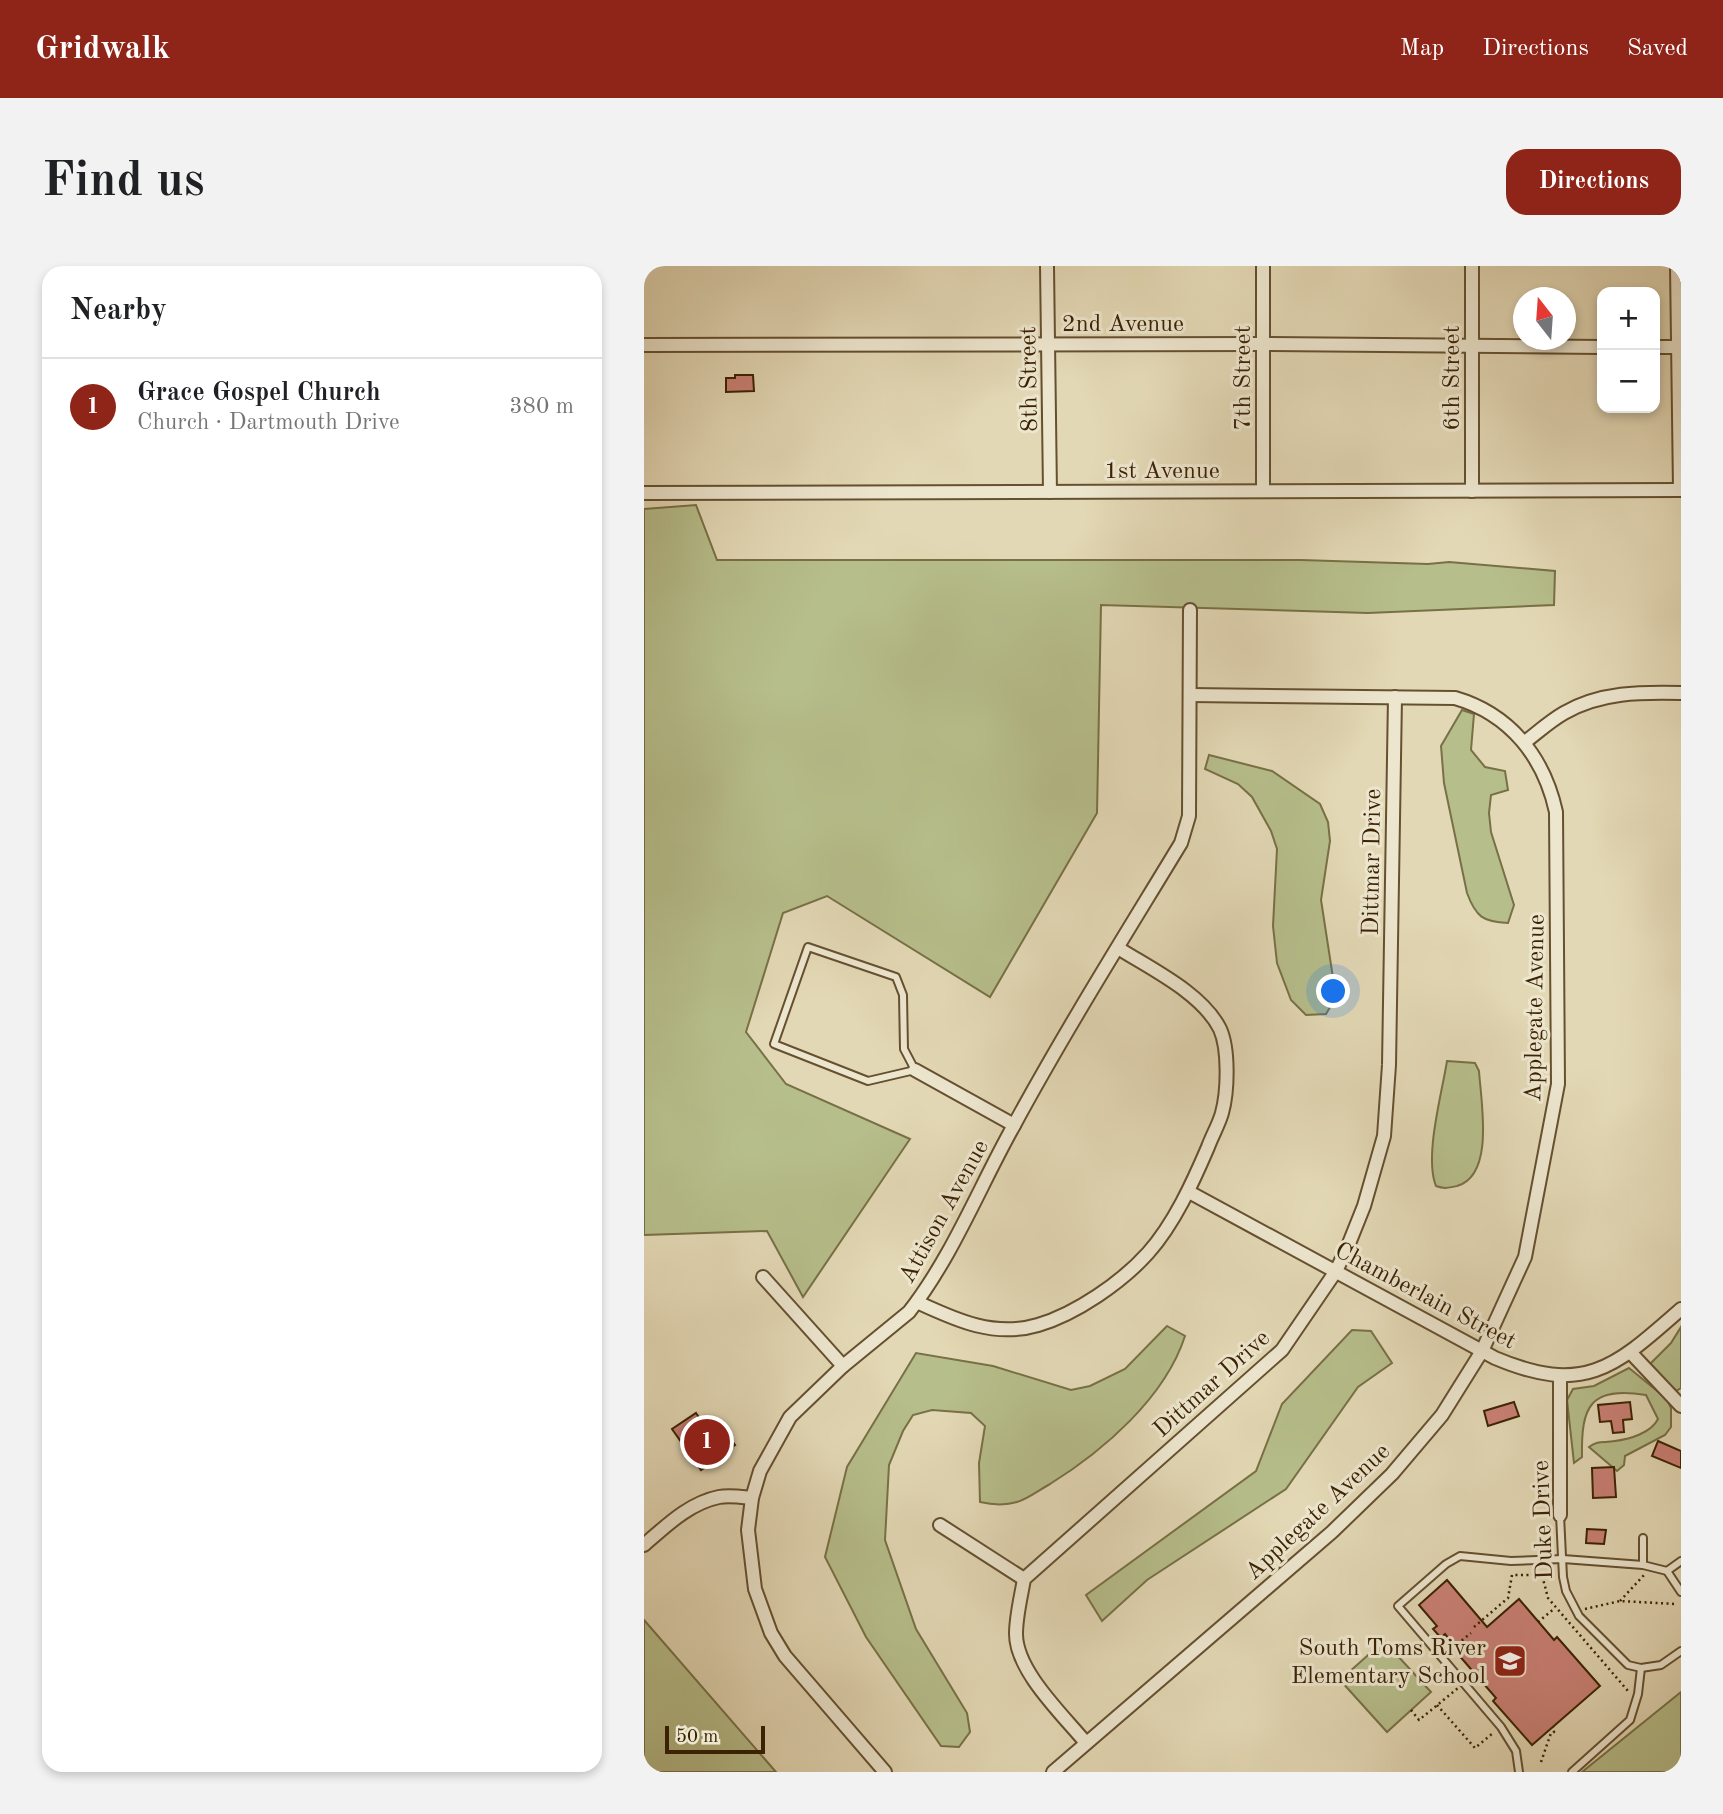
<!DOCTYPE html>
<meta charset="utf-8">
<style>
:root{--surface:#fff;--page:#f2f2f2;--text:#202124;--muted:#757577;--line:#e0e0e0;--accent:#8f2418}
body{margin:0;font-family:"Old Standard TT",serif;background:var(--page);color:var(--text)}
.controls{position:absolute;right:21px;top:21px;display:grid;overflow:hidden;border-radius:14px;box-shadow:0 4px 10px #0003}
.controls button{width:63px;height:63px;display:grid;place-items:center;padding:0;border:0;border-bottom:2px solid var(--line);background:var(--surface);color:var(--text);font:35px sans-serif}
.compass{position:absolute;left:869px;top:21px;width:63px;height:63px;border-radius:50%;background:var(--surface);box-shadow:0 4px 10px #0003;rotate:343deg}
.scale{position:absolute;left:21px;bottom:18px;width:100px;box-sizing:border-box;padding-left:7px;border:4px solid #3b2202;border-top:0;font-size:19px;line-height:24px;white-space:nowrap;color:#3b2202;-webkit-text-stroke:5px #ede6cf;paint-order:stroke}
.you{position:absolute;left:690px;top:726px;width:24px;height:24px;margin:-18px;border:5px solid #fff;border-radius:50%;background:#1a73e8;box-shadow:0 0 0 10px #1a73e833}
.badge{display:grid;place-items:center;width:46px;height:46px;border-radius:50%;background:var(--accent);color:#fff;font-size:23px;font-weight:700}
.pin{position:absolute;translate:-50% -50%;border:4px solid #fff;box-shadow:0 2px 7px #0006}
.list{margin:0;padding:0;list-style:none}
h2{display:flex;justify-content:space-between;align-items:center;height:91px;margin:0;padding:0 28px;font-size:30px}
h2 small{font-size:23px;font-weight:400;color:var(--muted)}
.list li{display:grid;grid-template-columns:46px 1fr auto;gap:21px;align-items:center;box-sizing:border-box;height:98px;padding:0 28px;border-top:2px solid var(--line)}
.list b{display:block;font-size:26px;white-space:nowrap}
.list p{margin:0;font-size:23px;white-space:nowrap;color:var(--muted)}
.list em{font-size:23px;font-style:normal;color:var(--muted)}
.map{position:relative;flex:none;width:1037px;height:1506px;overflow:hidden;border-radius:21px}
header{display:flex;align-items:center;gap:42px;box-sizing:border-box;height:98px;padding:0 35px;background:var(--accent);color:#fff}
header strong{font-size:33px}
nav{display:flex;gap:38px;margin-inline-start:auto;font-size:24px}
.intro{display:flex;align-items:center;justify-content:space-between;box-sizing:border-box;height:168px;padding:0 42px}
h1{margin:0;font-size:49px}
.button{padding:18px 32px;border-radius:21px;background:var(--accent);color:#fff;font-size:24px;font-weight:700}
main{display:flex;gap:42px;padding:0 42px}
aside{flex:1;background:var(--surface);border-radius:21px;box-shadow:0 4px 10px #0003}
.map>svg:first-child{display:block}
.green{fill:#b6be8b;stroke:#787046;stroke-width:2}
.building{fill:#ca8075;stroke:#3b2202;stroke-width:2}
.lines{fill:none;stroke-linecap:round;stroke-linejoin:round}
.lane-casing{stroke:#65502f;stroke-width:10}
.street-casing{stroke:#65502f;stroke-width:16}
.path{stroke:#3b2202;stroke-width:2.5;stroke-dasharray:2 3.5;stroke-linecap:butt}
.lane{stroke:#ede6cf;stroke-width:6}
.street{stroke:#ede6cf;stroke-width:12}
.labels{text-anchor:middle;stroke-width:6;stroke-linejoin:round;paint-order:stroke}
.street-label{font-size:24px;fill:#3b2202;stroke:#ede6cf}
.poi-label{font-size:24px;fill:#3b2202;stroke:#ede6cf;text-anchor:end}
</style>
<header>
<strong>Gridwalk</strong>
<nav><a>Map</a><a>Directions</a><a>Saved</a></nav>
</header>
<div class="intro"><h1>Find us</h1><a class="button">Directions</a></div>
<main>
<aside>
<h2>Nearby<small></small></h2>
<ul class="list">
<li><span class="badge">1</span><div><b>Grace Gospel Church</b><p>Church · Dartmouth Drive</p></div><em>380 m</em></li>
</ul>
</aside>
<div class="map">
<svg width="1037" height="1506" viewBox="0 0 1037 1506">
<rect width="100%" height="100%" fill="#e3d8b5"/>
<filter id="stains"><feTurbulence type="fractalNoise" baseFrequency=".00286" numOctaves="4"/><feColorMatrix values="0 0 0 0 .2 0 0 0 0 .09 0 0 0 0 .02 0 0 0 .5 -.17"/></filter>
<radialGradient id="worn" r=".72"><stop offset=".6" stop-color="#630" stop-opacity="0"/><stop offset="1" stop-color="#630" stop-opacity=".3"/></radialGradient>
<!-- green -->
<g class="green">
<path d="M52,239l21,55h584l127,4 21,-2 106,9 -1,34 -186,8 -267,-8 -4,208 -107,184 -163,-101 -44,17 -37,119 40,52 124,55 -107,158 -36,-66 -123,4v-726z"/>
<path d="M818,444l12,4 -3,36 14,17 20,4 3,19 -17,5 -2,18 2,19 23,73 -6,18c-25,-1 -32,-6 -41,-30l-23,-110 -3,-37z"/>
<path d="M565,489l63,16 48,33 8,18 2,19 -9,59 15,97 -10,17 -20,1 -15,-15 -14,-37 -4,-37 4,-77 -6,-18 -19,-34 -14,-13 -33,-15z"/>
<path d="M803,795l28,2 4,8c2,31 16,104 -22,115 -9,2 -13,3 -21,0 -12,-29 6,-93 11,-125z"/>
<path d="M523,1060l18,10c-20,62 -82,115 -135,148 -11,6 -22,15 -33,18 -13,4 -24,3 -37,0l-1,-39 6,-37 -14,-13 -39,-3 -19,5 -10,16 -14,34 -4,75 31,89 51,84 3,19 -11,15 -18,-1 -75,-109 -41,-80 22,-90 69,-114 77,13 78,24 19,-4 35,-17z"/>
<path d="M1037,1061v61l-7,4 -26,-26 23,-23z"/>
<path d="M708,1064l19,1 21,32 -34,24 -72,102 -139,91 -45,41 -16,-26 170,-124 26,-67z"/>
<path d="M985,1102l38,31 4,9v19l-6,8 -40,21 -1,9 -7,6 -28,-24c9,-7 15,-4 26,-6 15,-2 36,-8 43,-22l-12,-24c-56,-9 -65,11 -64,62l-8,6 -7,-63 6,-11 21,-3z"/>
<path d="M0,1354l132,152h-132z"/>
<path d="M740,1375l47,51 -44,40 -47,-52z"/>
<path d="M1037,1426v80h-99z"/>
</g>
<!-- building -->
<g class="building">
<path d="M91,109h18l1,16 -28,1v-14h9z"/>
<path d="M870,1136l5,14 -31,10 -4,-15z"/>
<path d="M986,1136l2,17 -9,1 1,12 -11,1 -2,-12 -11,1 -2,-17z"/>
<path d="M52,1147l18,26 11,-8 10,14 -34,25 -29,-41z"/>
<path d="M1014,1175l23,10v17l-29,-12z"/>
<path d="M970,1201l2,30 -23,1 -1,-30z"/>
<path d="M943,1263l19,1 -2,14 -18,-1z"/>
<path d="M803,1314l40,47 32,-28 35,41 3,-3 43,49 -68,59 -39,-44 3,-3 -39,-45 2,-2 -14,-17 -4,4 -8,-9 4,-3 -18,-21z"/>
</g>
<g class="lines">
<defs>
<g id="lane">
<path d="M164,681l88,30 7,18 1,54 11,21 -47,11 -94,-37z"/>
<path d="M916,1249l3,62 3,14 13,25 49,49 13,3 20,-3 20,-14"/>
<path d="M999,1299v-27"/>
<path d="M1023,1305l14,21"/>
<path d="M1023,1305l14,-10"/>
<path d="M875,1506l-3,-21 -15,-24 -103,-121 48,-42 14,-8 51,5 52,-2 80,6 24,6"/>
<path d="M928,1506l58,-52 8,-26 3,-26"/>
</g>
<g id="street">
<path d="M403,0l3,226"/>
<path d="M619,0v225"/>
<path d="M1033,0l3,224"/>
<path d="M0,79l619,-1 339,3"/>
<path d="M1011,81h26"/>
<path d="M828,225v-225"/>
<path d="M0,227l1037,-3"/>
<path d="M881,476c13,-10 25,-21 39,-29 36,-21 77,-21 117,-20"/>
<path d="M271,804l99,55"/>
<path d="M545,926l306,166c90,38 120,9 186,-49"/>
<path d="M119,1011l80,89"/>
<path d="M273,1036c39,18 77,36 121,23 38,-11 84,-43 110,-72 26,-29 45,-71 60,-106 4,-11 11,-23 14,-34 6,-22 7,-64 -2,-84 -18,-36 -69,-60 -102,-81"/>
<path d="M987,1087l50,53"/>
<path d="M916,1249v-139"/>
<path d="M296,1259l84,54"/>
<path d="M0,1279c22,-19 45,-42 75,-48 10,-2 23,0 33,1"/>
<path d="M442,1477c-23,-28 -70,-72 -70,-109 0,-18 5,-37 8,-55l258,-229 54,-79 12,-25 16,-40 20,-70 5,-71 6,-368"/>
<path d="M241,1506l-100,-116 -14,-23 -16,-44 -7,-59 4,-32 8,-27 30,-54 53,-51 66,-54c43,-55 70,-124 104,-185 52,-96 111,-190 168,-284l8,-27 1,-206"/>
<path d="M409,1506l279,-240 60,-58 50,-59 40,-64 43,-94 33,-173 -2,-272c-12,-55 -46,-98 -101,-114l-265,-3"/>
</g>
</defs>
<!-- lane casing -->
<use href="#lane" class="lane-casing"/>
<!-- street casing -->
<use href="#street" class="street-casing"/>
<!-- path -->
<g class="path">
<path d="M976,1335l24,-26"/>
<path d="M941,1343l35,-8 56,3"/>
<path d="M894,1356l17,-14"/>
<path d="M830,1361l34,-29 4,-23h30l6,23 80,93"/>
<path d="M805,1385l22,-18"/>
<path d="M793,1439l38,43 18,-15"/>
<path d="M767,1444l8,10 39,-32"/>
<path d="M897,1496l10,-29 3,-1 -1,-5"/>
<path d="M0,1503l5,3"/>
</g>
<!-- lane -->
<use href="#lane" class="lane"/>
<!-- street -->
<use href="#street" class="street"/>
</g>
<!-- icons -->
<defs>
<symbol id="school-square" viewBox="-11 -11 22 22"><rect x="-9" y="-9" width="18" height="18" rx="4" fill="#8f2418" stroke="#ede6cf"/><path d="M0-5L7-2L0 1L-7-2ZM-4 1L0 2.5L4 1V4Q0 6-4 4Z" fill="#fff"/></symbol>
</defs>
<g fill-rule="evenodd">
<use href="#school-square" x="847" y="1376" width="38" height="38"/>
</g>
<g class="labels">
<!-- street labels -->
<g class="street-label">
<text x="479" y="65">2nd Avenue</text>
<text transform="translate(598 112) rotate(-90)" y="8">7th Street</text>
<text transform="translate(807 112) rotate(-90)" y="8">6th Street</text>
<text transform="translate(384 113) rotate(-91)" y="8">8th Street</text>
<text x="518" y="212">1st Avenue</text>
<text transform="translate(727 596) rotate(-89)" y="8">Dittmar Drive</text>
<text transform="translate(890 742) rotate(-89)" y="8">Applegate Avenue</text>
<text transform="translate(299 945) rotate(-61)" y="8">Attison Avenue</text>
<text transform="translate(782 1029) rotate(28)" y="8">Chamberlain Street</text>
<text transform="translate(567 1117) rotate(-42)" y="8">Dittmar Drive</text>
<text transform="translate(673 1245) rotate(-43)" y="8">Applegate Avenue</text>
<text transform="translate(898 1254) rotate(-92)" y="8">Duke Drive</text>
</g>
<!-- poi labels -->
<g class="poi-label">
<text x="842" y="1389">South Toms River<tspan x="842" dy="28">Elementary School</tspan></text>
</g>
</g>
<rect width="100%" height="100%" filter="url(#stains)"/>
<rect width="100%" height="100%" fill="url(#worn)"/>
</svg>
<div class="controls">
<button>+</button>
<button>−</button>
</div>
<svg class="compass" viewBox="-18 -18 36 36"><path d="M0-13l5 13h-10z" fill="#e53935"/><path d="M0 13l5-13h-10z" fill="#757577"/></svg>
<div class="scale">50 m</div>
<div class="you"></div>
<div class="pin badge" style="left:63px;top:1176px">1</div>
</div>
</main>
